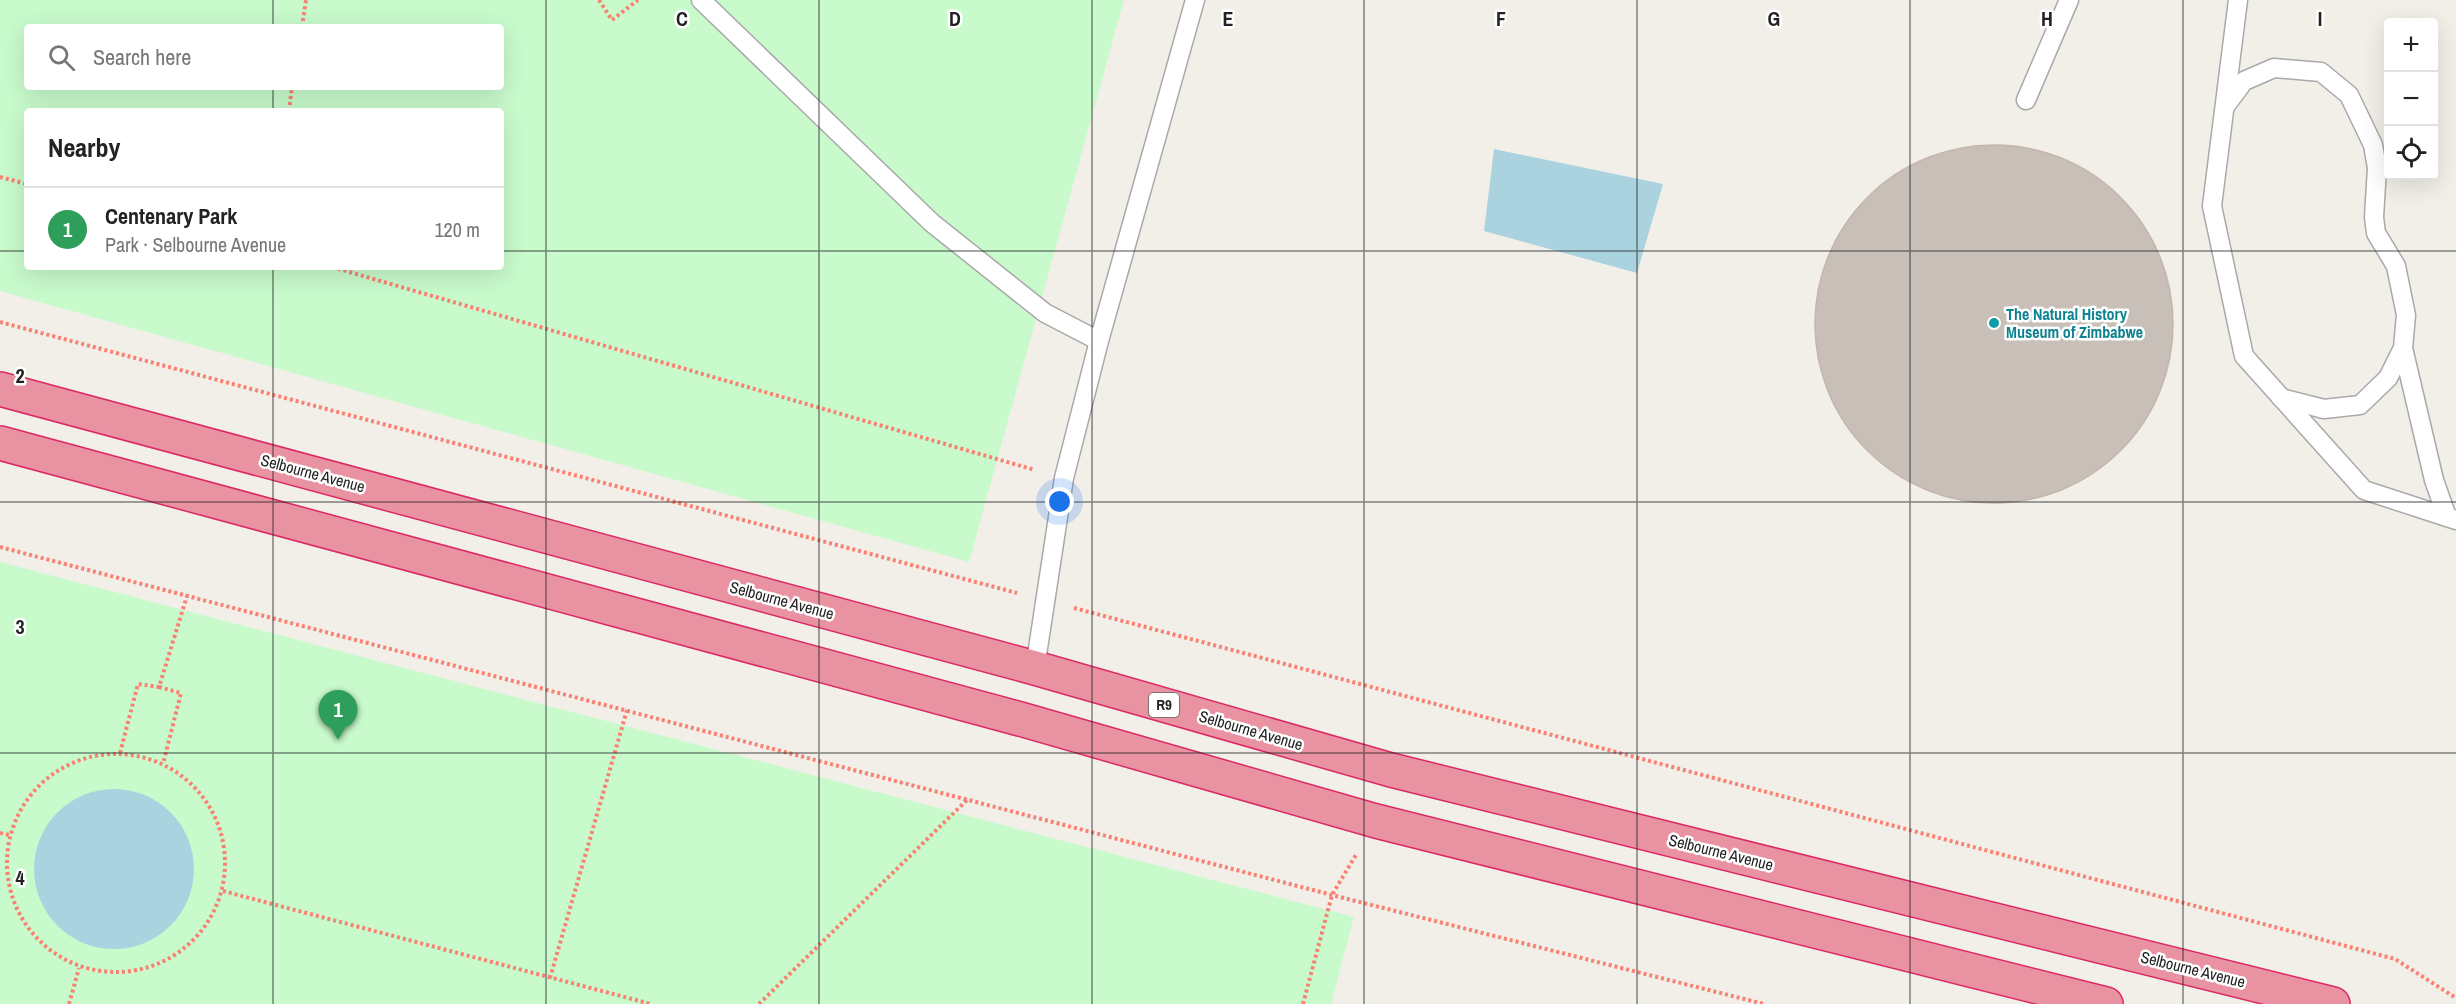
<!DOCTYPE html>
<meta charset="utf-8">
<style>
:root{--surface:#fff;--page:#f6f6f6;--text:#222;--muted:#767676;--line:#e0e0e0;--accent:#d40000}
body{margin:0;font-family:"Archivo Narrow",sans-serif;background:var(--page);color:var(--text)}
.controls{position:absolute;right:18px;top:18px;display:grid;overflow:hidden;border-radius:6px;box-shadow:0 6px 24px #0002}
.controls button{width:54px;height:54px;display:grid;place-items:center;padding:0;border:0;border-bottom:2px solid var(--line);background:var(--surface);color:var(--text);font:30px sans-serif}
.you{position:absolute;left:1060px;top:502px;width:21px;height:21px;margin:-15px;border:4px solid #fff;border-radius:50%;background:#1a73e8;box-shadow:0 0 0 9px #1a73e833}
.badge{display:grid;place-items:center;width:39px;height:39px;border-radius:50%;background:var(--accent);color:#fff;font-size:20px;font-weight:700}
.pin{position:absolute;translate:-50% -50px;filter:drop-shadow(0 2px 3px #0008)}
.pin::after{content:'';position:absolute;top:32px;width:21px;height:18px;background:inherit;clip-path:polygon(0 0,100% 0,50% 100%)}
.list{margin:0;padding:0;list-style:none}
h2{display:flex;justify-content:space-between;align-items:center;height:78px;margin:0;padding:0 24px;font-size:26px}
h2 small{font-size:20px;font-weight:400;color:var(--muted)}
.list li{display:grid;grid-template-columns:39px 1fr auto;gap:18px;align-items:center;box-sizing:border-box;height:84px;padding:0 24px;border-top:2px solid var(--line)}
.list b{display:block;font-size:22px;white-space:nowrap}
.list p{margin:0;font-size:20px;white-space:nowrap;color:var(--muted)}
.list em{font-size:20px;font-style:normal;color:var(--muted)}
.icon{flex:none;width:33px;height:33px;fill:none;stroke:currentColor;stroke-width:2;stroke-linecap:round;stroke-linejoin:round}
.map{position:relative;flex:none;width:2456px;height:1004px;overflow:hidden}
.search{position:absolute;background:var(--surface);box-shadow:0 6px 24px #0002;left:24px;top:24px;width:480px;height:66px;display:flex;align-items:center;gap:15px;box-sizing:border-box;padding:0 21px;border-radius:6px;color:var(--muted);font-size:22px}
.panel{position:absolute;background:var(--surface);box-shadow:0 6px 24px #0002;left:24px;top:108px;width:480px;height:162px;border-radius:6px}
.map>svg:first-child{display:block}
.park{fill:#c8facc;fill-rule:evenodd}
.water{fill:#aad3df}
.building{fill:#c7bfb8;stroke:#c4b6ab;stroke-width:1.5}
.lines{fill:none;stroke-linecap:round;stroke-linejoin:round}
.lane-casing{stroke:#a9a9a9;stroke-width:21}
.highway-casing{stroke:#dc2a67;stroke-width:36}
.path{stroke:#fa8072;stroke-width:4;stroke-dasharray:3 3;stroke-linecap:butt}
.lane{stroke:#fff;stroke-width:18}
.highway{stroke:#e892a2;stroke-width:33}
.grid{fill:none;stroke:#222;stroke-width:1.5;stroke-opacity:0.55}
.culture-dot{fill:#0f9aa8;stroke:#fff;stroke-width:2}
.labels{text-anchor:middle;stroke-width:5;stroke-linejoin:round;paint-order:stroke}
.shield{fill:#fff;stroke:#646464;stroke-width:1.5}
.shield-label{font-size:15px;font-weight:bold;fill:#222}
.culture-label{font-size:16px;font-weight:bold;fill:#0d838f;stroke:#fff;text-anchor:start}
.street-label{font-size:16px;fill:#222;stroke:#fff}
.grid-label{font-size:20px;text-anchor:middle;font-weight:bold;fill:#222;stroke:#fff;stroke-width:5;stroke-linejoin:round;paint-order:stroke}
</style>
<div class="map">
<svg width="2456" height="1004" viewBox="0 0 2456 1004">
<rect width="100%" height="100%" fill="#f2efe9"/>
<!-- park -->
<g class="park">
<path d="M0,0h1124l-155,562 -969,-271zM27,27h474v60h-474zM27,111h474v156h-474z"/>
<path d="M0,562l1354,355 -23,87h-1331z"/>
</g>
<!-- water -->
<g class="water">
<path d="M1494,149l169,35 -26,89 -153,-42z"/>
<circle cx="114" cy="869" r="80"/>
</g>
<!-- building -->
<circle class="building" cx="1994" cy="324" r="179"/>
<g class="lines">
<defs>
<g id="lane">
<path d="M701,0l231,223 113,90 54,28"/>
<path d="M2238,0l-26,206 32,150 120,134 92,30"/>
<path d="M2026,100l43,-100"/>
<path d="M2226,105l18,-24 30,-13 47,4 28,23 24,50 4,23 -3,49 2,16 20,33 10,49 -3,33 -15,30 -28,27 -36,4 -43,-11"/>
<path d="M2403,348l31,132 13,37"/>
<path d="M1035,668l29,-190 35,-137 96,-341"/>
</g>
<g id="highway">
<path d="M0,389l1035,279 356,102 942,234"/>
<path d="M0,443l1020,276 356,102 730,183"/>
</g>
</defs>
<!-- lane casing -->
<use href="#lane" class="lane-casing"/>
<!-- highway casing -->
<use href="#highway" class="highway-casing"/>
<!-- path -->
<g class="path">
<path d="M599,0l13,20 26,-20"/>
<path d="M302,27l4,-27"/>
<path d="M289,111l3,-24"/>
<path d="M0,177l27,7"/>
<path d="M332,267l703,203"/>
<path d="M0,322l1017,271"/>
<path d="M0,547l1332,348 432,109"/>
<path d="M1074,608l1321,351 61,39"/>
<path d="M159,687l22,6 -18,71"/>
<path d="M120,753l18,-69 21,3 28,-91"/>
<circle cx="116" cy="863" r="109"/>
<path d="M0,833l9,2"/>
<path d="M223,891l428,113"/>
<path d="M550,978l77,-268"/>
<path d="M69,1004l10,-36"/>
<path d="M759,1004l208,-204"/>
<path d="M1303,1004l29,-109 25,-42"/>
</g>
<!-- lane -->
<use href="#lane" class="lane"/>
<!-- highway -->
<use href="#highway" class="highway"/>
</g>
<!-- grid -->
<path class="grid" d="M273,0v27M546,0v1004M819,0v1004M1092,0v1004M1364,0v1004M1637,0v1004M1910,0v1004M2183,0v1004M273,87v24M0,251h27M501,251h1955M273,267v737M0,502h2456M0,753h2456"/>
<!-- markers -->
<circle class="culture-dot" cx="1994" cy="323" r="6"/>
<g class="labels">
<!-- shield labels -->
<rect class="shield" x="1149" y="693" width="30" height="24" rx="4.5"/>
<g class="shield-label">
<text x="1164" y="710">R9</text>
</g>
<!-- culture labels -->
<g class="culture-label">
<text x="2006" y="320">The Natural History<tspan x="2006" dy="18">Museum of Zimbabwe</tspan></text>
</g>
<!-- street labels -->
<g class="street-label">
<text transform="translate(313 473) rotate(15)" y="6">Selbourne Avenue</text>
<text transform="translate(782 600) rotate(15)" y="6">Selbourne Avenue</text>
<text transform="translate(1251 730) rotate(16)" y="6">Selbourne Avenue</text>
<text transform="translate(1721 852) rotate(14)" y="6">Selbourne Avenue</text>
<text transform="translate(2193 969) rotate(14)" y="6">Selbourne Avenue</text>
</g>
</g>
<g class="grid-label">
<text x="682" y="26">C</text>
<text x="955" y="26">D</text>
<text x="1228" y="26">E</text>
<text x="1501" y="26">F</text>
<text x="1774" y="26">G</text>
<text x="2047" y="26">H</text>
<text x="2320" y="26">I</text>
<text x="20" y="383">2</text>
<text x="20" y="634">3</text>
<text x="20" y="885">4</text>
</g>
</svg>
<div class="controls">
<button>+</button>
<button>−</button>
<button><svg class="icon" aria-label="locate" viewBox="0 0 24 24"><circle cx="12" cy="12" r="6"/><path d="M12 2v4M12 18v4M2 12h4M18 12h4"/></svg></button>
</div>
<div class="you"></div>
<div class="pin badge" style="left:338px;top:740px;background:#2e9e5b">1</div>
<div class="search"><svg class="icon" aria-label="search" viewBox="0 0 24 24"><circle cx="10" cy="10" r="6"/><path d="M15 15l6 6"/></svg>Search here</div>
<section class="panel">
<h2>Nearby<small></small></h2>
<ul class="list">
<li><span class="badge" style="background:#2e9e5b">1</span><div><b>Centenary Park</b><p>Park · Selbourne Avenue</p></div><em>120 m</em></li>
</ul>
</section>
</div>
